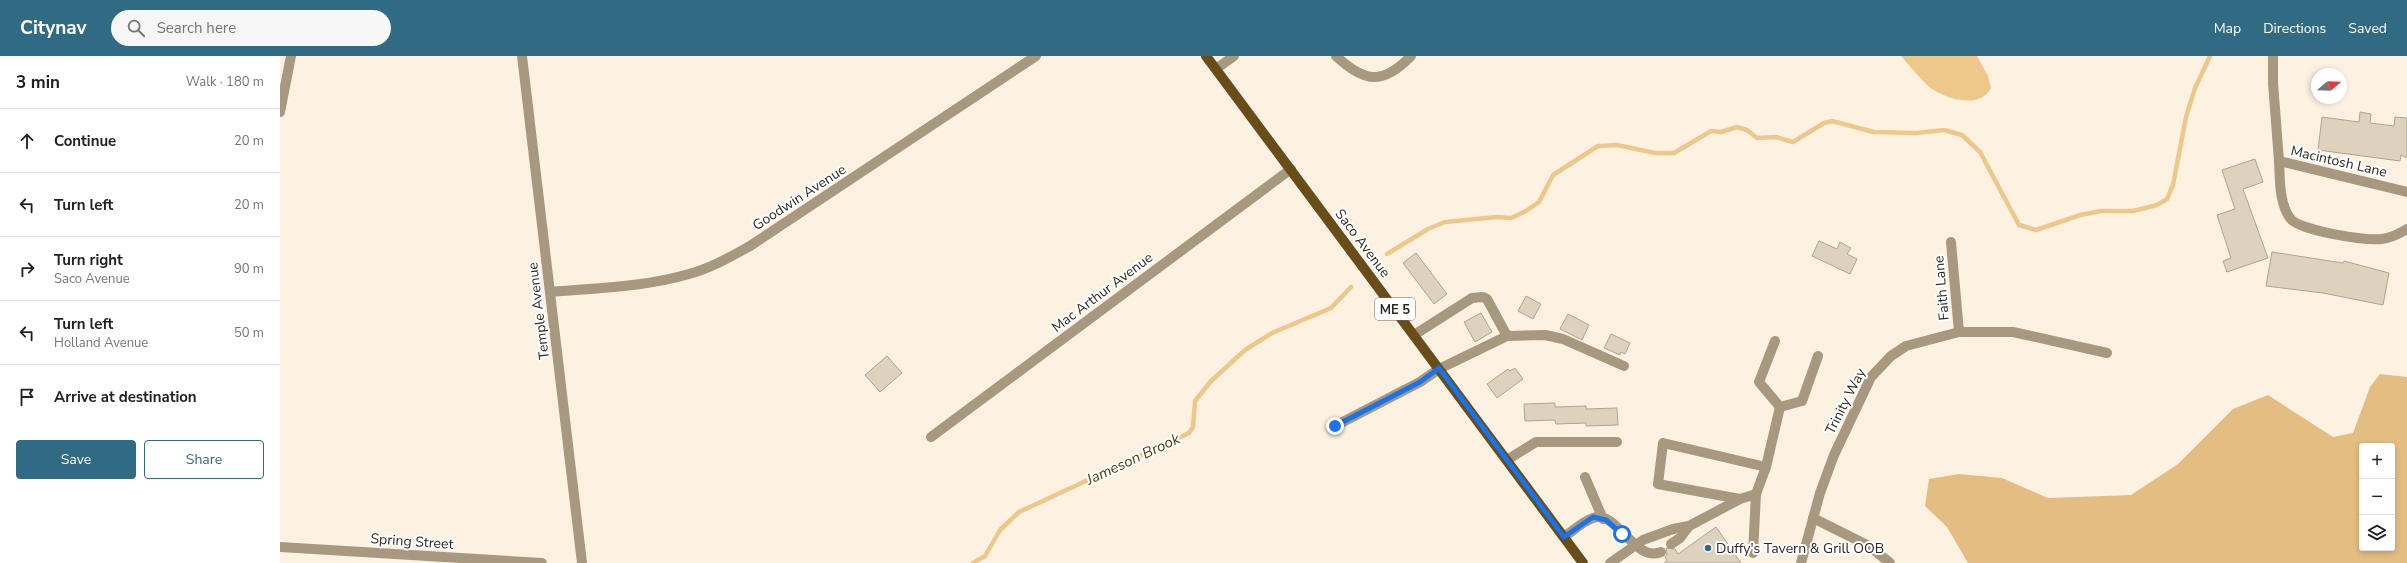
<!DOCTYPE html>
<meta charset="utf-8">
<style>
:root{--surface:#fff;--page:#f6f6f6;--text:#202124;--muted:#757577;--line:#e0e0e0;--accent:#316a83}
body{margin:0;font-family:"Nunito Sans",sans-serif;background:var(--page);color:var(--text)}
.controls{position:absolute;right:12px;bottom:12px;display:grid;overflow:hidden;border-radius:4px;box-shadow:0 2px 6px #0003}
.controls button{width:36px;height:36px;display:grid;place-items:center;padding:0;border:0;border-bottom:1px solid var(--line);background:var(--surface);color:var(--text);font:20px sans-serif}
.compass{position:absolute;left:2031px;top:12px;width:36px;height:36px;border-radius:50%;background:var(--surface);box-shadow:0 2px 6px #0003;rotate:71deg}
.stop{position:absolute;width:12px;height:12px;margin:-9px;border:3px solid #1a73e8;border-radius:50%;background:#fff}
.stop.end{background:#1a73e8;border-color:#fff;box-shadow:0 1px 4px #0008}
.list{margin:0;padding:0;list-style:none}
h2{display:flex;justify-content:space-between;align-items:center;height:52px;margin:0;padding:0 16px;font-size:17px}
h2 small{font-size:13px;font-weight:400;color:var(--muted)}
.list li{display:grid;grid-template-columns:26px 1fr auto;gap:12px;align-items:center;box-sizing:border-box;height:64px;padding:0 16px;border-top:1px solid var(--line)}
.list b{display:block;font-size:15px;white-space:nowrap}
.list p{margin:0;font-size:13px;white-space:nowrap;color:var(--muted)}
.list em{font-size:13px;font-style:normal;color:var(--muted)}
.actions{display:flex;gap:8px;padding:12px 16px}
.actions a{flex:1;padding:9px 0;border:1px solid var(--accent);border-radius:4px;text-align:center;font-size:14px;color:var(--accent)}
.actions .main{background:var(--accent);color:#fff}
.icon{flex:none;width:22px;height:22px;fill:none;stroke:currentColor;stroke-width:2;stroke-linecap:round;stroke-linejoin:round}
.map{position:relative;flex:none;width:2127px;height:507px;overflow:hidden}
header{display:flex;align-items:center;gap:24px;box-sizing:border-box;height:56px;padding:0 20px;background:var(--accent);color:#fff}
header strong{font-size:19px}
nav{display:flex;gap:22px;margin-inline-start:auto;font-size:14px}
.search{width:280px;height:36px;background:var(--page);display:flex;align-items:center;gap:10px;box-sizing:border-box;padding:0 14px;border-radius:22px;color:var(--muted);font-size:15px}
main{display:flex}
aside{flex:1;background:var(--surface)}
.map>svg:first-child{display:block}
.forest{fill:#e3bd81;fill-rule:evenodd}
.water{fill:#eec88b}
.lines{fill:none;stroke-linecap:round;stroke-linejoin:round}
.stream{stroke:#eec88b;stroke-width:4.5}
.building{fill:#ded2be;stroke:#b0a490}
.minor{stroke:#a8987f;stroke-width:10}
.major{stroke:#684c1a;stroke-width:10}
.route{stroke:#1a73e8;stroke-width:5}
.poi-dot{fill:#316a83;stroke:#fff;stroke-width:1.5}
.labels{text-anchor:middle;stroke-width:4;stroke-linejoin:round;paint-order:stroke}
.shield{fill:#fff;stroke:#6c6964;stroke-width:1}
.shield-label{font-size:13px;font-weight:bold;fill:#2d2921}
.street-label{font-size:14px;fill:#2d2921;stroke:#fff}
.poi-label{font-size:14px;fill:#2d2921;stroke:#fff;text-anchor:start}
.water-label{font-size:15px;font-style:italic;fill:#533a08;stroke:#fff}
</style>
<header>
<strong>Citynav</strong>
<div class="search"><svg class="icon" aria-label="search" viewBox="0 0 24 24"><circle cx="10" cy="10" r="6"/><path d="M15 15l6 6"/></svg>Search here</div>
<nav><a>Map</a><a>Directions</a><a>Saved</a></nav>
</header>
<main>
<aside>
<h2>3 min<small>Walk · 180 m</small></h2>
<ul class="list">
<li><svg class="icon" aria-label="ahead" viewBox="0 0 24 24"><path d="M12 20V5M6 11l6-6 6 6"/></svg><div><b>Continue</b></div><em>20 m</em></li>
<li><svg class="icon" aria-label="left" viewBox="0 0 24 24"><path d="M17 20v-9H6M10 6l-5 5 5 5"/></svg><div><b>Turn left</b></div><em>20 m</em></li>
<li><svg class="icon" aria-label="right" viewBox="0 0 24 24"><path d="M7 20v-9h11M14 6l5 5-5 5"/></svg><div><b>Turn right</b><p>Saco Avenue</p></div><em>90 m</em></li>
<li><svg class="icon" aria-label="left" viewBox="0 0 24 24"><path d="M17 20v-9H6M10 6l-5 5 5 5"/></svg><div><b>Turn left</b><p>Holland Avenue</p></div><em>50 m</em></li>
<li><svg class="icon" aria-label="arrive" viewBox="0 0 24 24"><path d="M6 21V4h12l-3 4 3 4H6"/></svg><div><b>Arrive at destination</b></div></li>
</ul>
<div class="actions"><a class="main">Save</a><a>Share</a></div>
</aside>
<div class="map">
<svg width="2127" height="507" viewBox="0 0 2127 507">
<rect width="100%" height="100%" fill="#fdf2e2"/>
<!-- forest -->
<path class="forest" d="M2100,318l27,3v186h-439l-21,-36 -22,-21 4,-27 30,-5 43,4 46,20 83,-3 47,-31 55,-55 35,-14 65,42 20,-4 17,-46zM2082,390h30v102h-30z"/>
<!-- water -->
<path class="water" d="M1621,0h76l11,20 3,12c-12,23 -50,10 -65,-4 -9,-9 -17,-19 -25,-28z"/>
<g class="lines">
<!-- stream -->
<g class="stream">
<path d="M1107,198l41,-25 17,-7 52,-5 14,1 15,-7 13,-9 14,-27 45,-29 19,-1 38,8h19l37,-22 10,1 16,-5 10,3 10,8 19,-1 17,5 31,-19 8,-2 42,11 42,1 28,-3 18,5 18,17 39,73 17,5 44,-15 21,-4h32l24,-6 10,-6 6,-14 13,-68 9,-29 15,-32"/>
<path d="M693,507l12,-7 15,-26 19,-18 170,-79 4,-6 2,-26 16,-20 34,-31 27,-17 59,-25 20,-21"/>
</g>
</g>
<!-- building -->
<g class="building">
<path d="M2080,56l11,2 -1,9 24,3 1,-9 12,1v40l-6,-3 -1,6 -82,-11 4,-33 37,5z"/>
<path d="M1975,103l8,23 -20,7 25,69 -41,14 -4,-11 8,-3 -14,-43 18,-6 -13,-39z"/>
<path d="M1539,185l18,8 3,-7 11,6 -4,6 10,5 -7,15 -38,-18z"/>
<path d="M1992,196l71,11 1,-2 45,12 -6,32 -60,-12 -57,-7z"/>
<path d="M1136,197l31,41 -13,10 -31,-41z"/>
<path d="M1246,240l15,8 -8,15 -15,-8z"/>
<path d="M1201,257l11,19 -17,10 -11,-20z"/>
<path d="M1288,258l21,11 -7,15 -22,-11z"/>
<path d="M1331,278l19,9 -5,11 -4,-2 -1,3 -16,-7z"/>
<path d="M607,300l15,17 -22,19 -15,-17z"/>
<path d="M1235,312l8,11 -26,19 -10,-14 21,-15 2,2z"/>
<path d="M1275,347v4l31,-1v3l31,-1 1,17 -32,1v-3l-30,1 -1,-4 -30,1 -1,-17z"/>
<path d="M1436,471l25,36h-77l3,-2 -2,-4 2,-3 -1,-6 9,1 3,5z"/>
</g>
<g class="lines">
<!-- minor -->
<g class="minor">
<path d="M242,0l60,507"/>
<path d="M1056,0c29,27 47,29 75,0"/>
<path d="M1993,0v27l6,78"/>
<path d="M936,13l18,-13"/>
<path d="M0,56l11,-56"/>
<path d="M2127,136l-128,-31c1,18 0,42 11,57 9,13 76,23 92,21 9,-1 17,-5 25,-10"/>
<path d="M1671,186l8,90"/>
<path d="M270,236c46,-4 95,-5 139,-18 22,-6 41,-17 61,-28l286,-190"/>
<path d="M1134,279l58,-37 11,-1 4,2 20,37 38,-1 18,4 61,27"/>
<path d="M1495,285l-16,41 21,25 22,-6 16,-45"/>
<path d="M1055,370l85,-44 19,-13 68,-33"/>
<path d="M651,381l360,-268"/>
<path d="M1227,404l29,-18h81"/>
<path d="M1305,421l18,42"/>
<path d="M1460,443l-82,-15 5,-41 103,24"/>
<path d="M1533,462l56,28 21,17"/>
<path d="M1284,481c9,-6 19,-16 29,-19 24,-9 41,45 68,34"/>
<path d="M1391,488l9,-6 9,-12"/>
<path d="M0,491l262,16"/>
<path d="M1473,497l3,-59"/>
<path d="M1330,507l33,-23 30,-11 16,-3 51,-27 16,-5 10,-27 14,-60"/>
<path d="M1521,507l19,-70 14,-38 37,-78 20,-21 15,-10 53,-14h54l94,21"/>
</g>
<!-- major -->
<path class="major" d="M926,0l377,507"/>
</g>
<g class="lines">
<!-- route -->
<path class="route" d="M1055,370l85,-44 19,-14 125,169 29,-20 13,3 16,14"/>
</g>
<!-- markers -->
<circle class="poi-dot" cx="1428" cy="492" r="4"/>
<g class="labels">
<!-- shield labels -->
<rect class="shield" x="1095" y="242" width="40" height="22" rx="3"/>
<g class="shield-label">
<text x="1115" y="258">ME 5</text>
</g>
<!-- street labels -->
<g class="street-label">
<text transform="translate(2059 105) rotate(13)" y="5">Macintosh Lane</text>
<text transform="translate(519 141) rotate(-33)" y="5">Goodwin Avenue</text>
<text transform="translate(1083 187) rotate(53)" y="5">Saco Avenue</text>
<text transform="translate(1661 232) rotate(-95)" y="5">Faith Lane</text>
<text transform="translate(822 236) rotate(-37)" y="5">Mac Arthur Avenue</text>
<text transform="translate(258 255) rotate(-97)" y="5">Temple Avenue</text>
<text transform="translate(1565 345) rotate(-63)" y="5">Trinity Way</text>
<text transform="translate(132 485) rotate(4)" y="5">Spring Street</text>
</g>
<!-- poi labels -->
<g class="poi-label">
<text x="1436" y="497">Duffy's Tavern &amp; Grill OOB</text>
</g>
<!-- water labels -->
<g class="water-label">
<text transform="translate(853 403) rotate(-25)" y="5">Jameson Brook</text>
</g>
</g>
</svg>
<div class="controls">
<button>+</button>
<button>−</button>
<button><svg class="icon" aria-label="layers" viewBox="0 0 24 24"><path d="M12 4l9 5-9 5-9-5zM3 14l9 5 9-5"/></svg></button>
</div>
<svg class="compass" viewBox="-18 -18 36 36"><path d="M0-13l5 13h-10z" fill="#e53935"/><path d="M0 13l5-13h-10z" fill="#757577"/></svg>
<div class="stop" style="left:1342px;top:478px"></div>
<div class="stop end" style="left:1055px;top:370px"></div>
</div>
</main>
